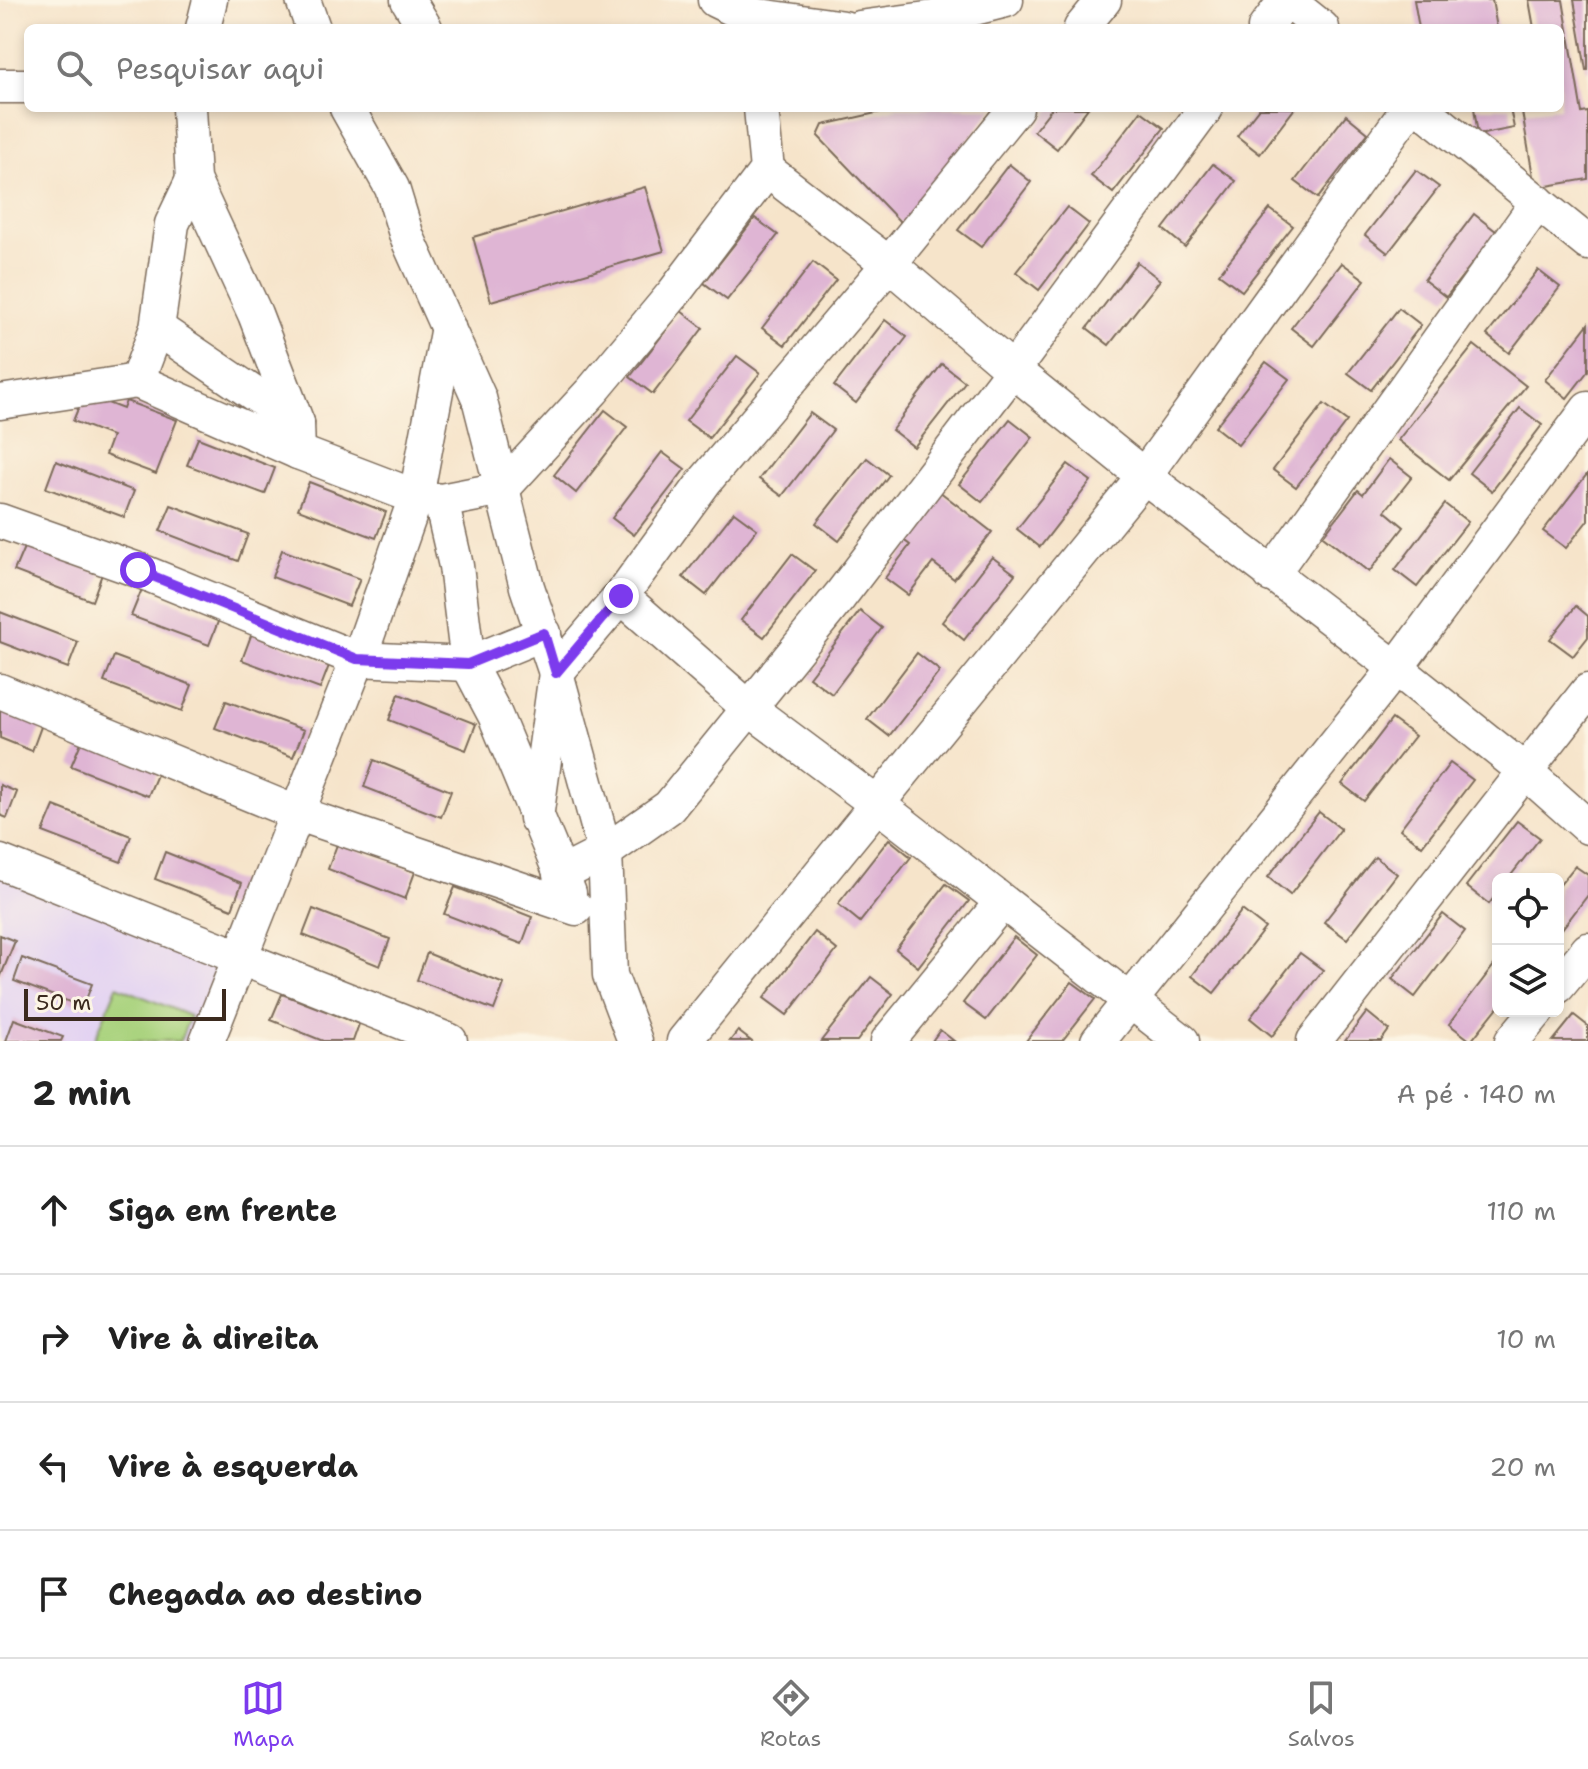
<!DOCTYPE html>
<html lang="pt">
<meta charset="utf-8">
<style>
:root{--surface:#fff;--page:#f6f6f6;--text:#222;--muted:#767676;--line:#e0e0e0;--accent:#7c3aed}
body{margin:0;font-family:"Shantell Sans",sans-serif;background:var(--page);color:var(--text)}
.controls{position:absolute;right:24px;bottom:24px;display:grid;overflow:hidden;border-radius:12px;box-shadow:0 4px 12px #0003}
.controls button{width:72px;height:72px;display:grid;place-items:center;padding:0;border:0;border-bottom:2px solid var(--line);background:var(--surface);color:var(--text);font:40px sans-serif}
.scale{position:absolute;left:24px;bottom:20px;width:202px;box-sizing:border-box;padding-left:8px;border:4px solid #3b2a1e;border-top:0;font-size:22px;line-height:28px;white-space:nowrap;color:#3b2a1e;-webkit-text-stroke:6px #fcf5e5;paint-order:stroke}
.stop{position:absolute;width:24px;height:24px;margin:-18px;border:6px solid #7c3aed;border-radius:50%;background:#fff}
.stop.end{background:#7c3aed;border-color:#fff;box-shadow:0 2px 8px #0008}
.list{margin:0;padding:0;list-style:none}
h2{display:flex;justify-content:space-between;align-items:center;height:104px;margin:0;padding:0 32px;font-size:34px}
h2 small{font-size:26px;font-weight:400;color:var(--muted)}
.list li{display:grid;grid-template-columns:52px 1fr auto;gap:24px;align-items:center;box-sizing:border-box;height:128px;padding:0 32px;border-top:2px solid var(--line)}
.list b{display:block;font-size:30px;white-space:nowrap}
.list em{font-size:26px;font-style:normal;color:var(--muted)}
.icon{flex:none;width:44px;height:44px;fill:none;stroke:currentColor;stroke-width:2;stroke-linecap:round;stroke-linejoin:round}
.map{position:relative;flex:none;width:1588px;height:1041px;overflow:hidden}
.search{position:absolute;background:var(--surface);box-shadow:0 4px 12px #0003;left:24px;right:24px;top:24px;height:88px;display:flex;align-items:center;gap:20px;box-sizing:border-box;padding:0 28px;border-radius:12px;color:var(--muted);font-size:30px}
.sheet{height:616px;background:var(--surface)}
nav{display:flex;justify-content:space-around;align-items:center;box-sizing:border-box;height:112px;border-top:2px solid var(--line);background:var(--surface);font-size:22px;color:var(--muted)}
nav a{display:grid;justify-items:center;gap:4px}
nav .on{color:var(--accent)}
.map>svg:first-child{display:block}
.built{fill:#e3d3f2}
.green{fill:#aad37f;stroke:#727e4e;stroke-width:2}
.building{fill:#dfb5d4}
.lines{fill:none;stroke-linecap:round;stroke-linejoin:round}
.minor-casing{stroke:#7c6b5a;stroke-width:37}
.minor{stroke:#fff;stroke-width:34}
.route{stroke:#7c3aed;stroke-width:10}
</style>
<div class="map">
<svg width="1588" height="1041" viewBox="0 0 1588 1041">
<rect width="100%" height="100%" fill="#fcf5e5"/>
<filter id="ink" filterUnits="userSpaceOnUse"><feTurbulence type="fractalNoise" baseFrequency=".0125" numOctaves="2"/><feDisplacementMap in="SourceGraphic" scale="16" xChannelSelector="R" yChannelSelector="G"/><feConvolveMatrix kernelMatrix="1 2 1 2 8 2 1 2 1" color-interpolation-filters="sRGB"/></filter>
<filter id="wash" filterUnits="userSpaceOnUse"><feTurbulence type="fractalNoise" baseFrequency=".006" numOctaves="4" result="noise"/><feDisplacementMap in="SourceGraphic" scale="32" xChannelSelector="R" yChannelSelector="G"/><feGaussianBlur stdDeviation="1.8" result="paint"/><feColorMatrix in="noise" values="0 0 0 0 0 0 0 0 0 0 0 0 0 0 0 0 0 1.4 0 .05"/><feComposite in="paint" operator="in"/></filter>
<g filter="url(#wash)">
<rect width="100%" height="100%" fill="#f6e4ca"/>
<!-- built -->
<path class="built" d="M0,875l223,87 -31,79h-192z"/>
<!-- green -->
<path class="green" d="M117,986l73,30 -10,25h-86z"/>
<g id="blocks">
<!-- building -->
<g class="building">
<path d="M1414,0h78l5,28h-78z"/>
<path d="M1529,0h34l19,113 6,-1v67l-53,9 -13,-76 38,-4v-80h-26z"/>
<path d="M1574,0h14v70h-2z"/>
<path d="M898,108h95l-90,117 -85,-89 5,-11z"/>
<path d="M1052,108h36l-31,41 -23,-18z"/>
<path d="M1259,108h36l-35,46 -23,-18z"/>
<path d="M1474,108h36l4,20 -36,7z"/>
<path d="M1141,111l23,17 -51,65 -22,-17z"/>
<path d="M1346,115l22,18 -50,65 -23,-17z"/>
<path d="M1009,164l22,18 -50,65 -23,-17z"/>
<path d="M1213,164l23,17 -51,66 -22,-18z"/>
<path d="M1416,170l23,17 -51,66 -23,-18z"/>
<path d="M645,187l19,64 -173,50 -18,-64z"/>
<path d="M1067,207l22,17 -50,66 -23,-18z"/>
<path d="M1270,209l23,17 -51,65 -23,-17z"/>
<path d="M1474,214l23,18 -51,65 -22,-17z"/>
<path d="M755,218l23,17 -51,65 -23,-17z"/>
<path d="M813,262l23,18 -51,65 -23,-17z"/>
<path d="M1137,262l23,18 -51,65 -22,-17z"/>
<path d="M1342,263l23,17 -51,66 -23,-18z"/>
<path d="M1538,270l22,17 -51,66 -22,-18z"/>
<path d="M1399,308l22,17 -50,65 -23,-17z"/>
<path d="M681,311l22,17 -50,66 -23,-17z"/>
<path d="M885,320l22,17 -51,66 -22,-17z"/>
<path d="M1588,324v47l-21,27 -22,-18z"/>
<path d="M1474,345l52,41 -77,94 -51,-40z"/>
<path d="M737,356l23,17 -51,65 -23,-17z"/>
<path d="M1266,362l23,17 -51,66 -23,-18z"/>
<path d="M942,364l23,18 -51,65 -22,-17z"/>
<path d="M84,394l39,15 3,-8 51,19 -21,54 -51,-19 7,-19 -39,-15z"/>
<path d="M1324,404l23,17 -51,66 -23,-17z"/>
<path d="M1520,408l22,17 -50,66 -23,-18z"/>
<path d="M605,410l22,17 -51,66 -22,-18z"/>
<path d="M810,413l23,17 -51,66 -23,-17z"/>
<path d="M1010,419l23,18 -51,65 -23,-18z"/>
<path d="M198,438l77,30 -10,26 -78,-29z"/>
<path d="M662,452l23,17 -51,66 -22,-17z"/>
<path d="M867,458l22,17 -50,66 -23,-18z"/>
<path d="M1389,459l23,18 -27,34 19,16 -35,45 -46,-36 35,-46 5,4z"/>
<path d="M56,461l78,30 -10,26 -78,-29z"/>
<path d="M1068,464l23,17 -51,66 -23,-18z"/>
<path d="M1588,473v47l-22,28 -23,-17z"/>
<path d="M309,482l77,30 -10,26 -78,-29z"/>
<path d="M939,491l53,41 -38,47 -21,-16 -25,32 -23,-17 25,-33 -9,-7z"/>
<path d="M1445,504l23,18 -51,65 -22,-17z"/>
<path d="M171,505l77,29 -10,27 -78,-30z"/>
<path d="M734,512l23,17 -51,66 -23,-18z"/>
<path d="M25,545l77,29 -10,27 -78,-30z"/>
<path d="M282,550l78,29 -11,27 -77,-29z"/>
<path d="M792,554l23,17 -51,66 -23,-17z"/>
<path d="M992,557l23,17 -51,66 -22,-18z"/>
<path d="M142,589l77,30 -10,26 -78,-29z"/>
<path d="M1576,606l12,10v21l-15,19 -23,-17z"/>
<path d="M860,611l22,17 -50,66 -23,-17z"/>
<path d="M0,612l78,30 -10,26 -68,-26z"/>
<path d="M252,633l78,30 -10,26 -78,-29z"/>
<path d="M917,653l23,18 -51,65 -22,-17z"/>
<path d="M114,656l78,29 -10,26 -78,-29z"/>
<path d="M399,694l77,30 -10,26 -77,-30z"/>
<path d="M226,701l78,29 -11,27 -78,-29z"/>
<path d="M0,708l42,16 -10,27 -32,-13z"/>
<path d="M1392,719l23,17 -51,65 -22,-17z"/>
<path d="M82,740l77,30 -11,26 -77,-30z"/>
<path d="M374,760l77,31 -10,26 -77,-30z"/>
<path d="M1450,763l23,17 -51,66 -22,-17z"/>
<path d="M0,785l17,7 -10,26 -7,-3z"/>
<path d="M54,806l77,30 -10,26 -78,-30z"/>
<path d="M1319,812l22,17 -51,66 -22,-18z"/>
<path d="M1517,821l23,17 -32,41h-10v13l-9,12 -23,-18z"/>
<path d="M889,839l22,18 -51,65 -22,-18z"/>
<path d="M338,842l77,30 -10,27 -77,-30z"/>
<path d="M165,852l77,31 -10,26 -77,-30z"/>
<path d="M1375,857l22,17 -50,65 -23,-17z"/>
<path d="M1575,866l13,9v20l-30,39v-47z"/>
<path d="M946,884l23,17 -51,66 -22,-18z"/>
<path d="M455,887l77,30 -10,27 -78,-30z"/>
<path d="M313,909l77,30 -10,27 -77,-31z"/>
<path d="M1242,910l23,18 -51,65 -22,-17z"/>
<path d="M1443,914l22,17 -50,66 -23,-18z"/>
<path d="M815,932l22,18 -50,65 -23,-17z"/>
<path d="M0,935l15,6 -15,37z"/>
<path d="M1014,937l23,18 -51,65 -23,-17z"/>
<path d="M427,953l77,31 -10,26 -77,-30z"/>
<path d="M1300,953l23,17 -51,66 -22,-18z"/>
<path d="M22,958l70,26 -9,23 -69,-26z"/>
<path d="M1498,960v47l-27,34 -22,-17z"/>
<path d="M871,977l22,17 -36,47h-36z"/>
<path d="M1072,982l23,17 -33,42h-36z"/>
<path d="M282,994l77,30 -6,17h-30l-52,-21z"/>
<path d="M1367,1012l22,18 -8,11h-36z"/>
<path d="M1574,1015l14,11v15h-35z"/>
<path d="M14,1019l49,18 -2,4h-55z"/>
<path d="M940,1030l14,11h-22z"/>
<path d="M738,1031l13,10h-21z"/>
</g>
</g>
</g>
<g filter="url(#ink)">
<use href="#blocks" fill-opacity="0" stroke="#7c6b5a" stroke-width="2"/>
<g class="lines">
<defs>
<g id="minor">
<path d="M303,0l10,28"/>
<path d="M408,0l17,28"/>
<path d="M715,0l29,14 100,14"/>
<path d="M1287,0l35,28"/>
<path d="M203,28l7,-28"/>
<path d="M859,28l75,-10"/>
<path d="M913,28l25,-11 68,-17"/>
<path d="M1081,28l23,-28"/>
<path d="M1265,28l21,-28"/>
<path d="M0,86h28"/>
<path d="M189,108l4,72 62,134 42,109 1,29"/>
<path d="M347,108l45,80 15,49 72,161 48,189 29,86 49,179 5,123 25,66"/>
<path d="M1421,108l167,135"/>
<path d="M767,170l122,94 124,106 131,106 252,192 130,104 62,55"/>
<path d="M157,328l140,95"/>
<path d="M137,381l20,-53 15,-104 21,-44"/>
<path d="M0,402l137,-21 161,71 118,45 25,4 61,-12 91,-99 81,-97 93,-123 -6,-62"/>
<path d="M441,501l15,65 12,98 27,51 74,178"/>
<path d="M0,521l138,49 219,89 111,5 76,-31"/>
<path d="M1271,575l267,-373"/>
<path d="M621,596l130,114 126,94 305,237"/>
<path d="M0,691l296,122 280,95"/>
<path d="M536,818l20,-145 65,-77 84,-115 184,-217 127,-156"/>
<path d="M0,862l450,179"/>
<path d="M560,875l45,-23 64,-45 171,-211 173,-226 193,-262"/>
<path d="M1558,986l30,-36"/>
<path d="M207,1041l159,-402 50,-142 32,-170"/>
<path d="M684,1041l460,-565 265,-368"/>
<path d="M888,1041l114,-139"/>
<path d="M1098,1041l298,-373 192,-259"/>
<path d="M1314,1041l274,-350"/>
<path d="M1512,1041l25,-30"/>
</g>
</defs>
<!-- minor casing -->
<use href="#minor" class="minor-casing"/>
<!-- minor -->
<use href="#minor" class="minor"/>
</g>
</g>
<g class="lines" filter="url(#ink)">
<!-- route -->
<path class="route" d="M138,570l219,89 111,5 76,-31 12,40 65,-77"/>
</g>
</svg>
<div class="controls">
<button><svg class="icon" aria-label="locate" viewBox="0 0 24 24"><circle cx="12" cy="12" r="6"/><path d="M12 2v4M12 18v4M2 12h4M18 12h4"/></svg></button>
<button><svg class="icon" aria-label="layers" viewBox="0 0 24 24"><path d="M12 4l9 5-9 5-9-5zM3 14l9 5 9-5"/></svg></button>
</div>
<div class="scale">50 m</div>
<div class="stop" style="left:138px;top:570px"></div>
<div class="stop end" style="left:621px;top:596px"></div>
<div class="search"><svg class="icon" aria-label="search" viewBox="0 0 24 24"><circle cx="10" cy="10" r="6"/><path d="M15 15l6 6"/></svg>Pesquisar aqui</div>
</div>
<section class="sheet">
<h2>2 min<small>A pé · 140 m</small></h2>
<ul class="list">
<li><svg class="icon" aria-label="ahead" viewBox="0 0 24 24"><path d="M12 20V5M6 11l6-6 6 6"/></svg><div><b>Siga em frente</b></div><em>110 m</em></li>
<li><svg class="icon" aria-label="right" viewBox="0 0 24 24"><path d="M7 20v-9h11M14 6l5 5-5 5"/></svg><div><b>Vire à direita</b></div><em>10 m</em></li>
<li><svg class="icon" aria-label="left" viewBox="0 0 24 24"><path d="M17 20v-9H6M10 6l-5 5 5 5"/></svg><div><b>Vire à esquerda</b></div><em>20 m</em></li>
<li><svg class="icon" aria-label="arrive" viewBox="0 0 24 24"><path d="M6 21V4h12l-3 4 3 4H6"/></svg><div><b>Chegada ao destino</b></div></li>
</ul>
</section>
<nav>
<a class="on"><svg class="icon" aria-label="map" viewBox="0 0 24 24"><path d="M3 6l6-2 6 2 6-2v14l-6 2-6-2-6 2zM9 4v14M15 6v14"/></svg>Mapa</a>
<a><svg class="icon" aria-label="directions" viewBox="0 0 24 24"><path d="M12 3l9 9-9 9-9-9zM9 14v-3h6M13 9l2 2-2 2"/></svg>Rotas</a>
<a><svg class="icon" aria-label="saved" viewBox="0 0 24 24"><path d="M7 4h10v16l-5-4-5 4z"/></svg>Salvos</a>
</nav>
